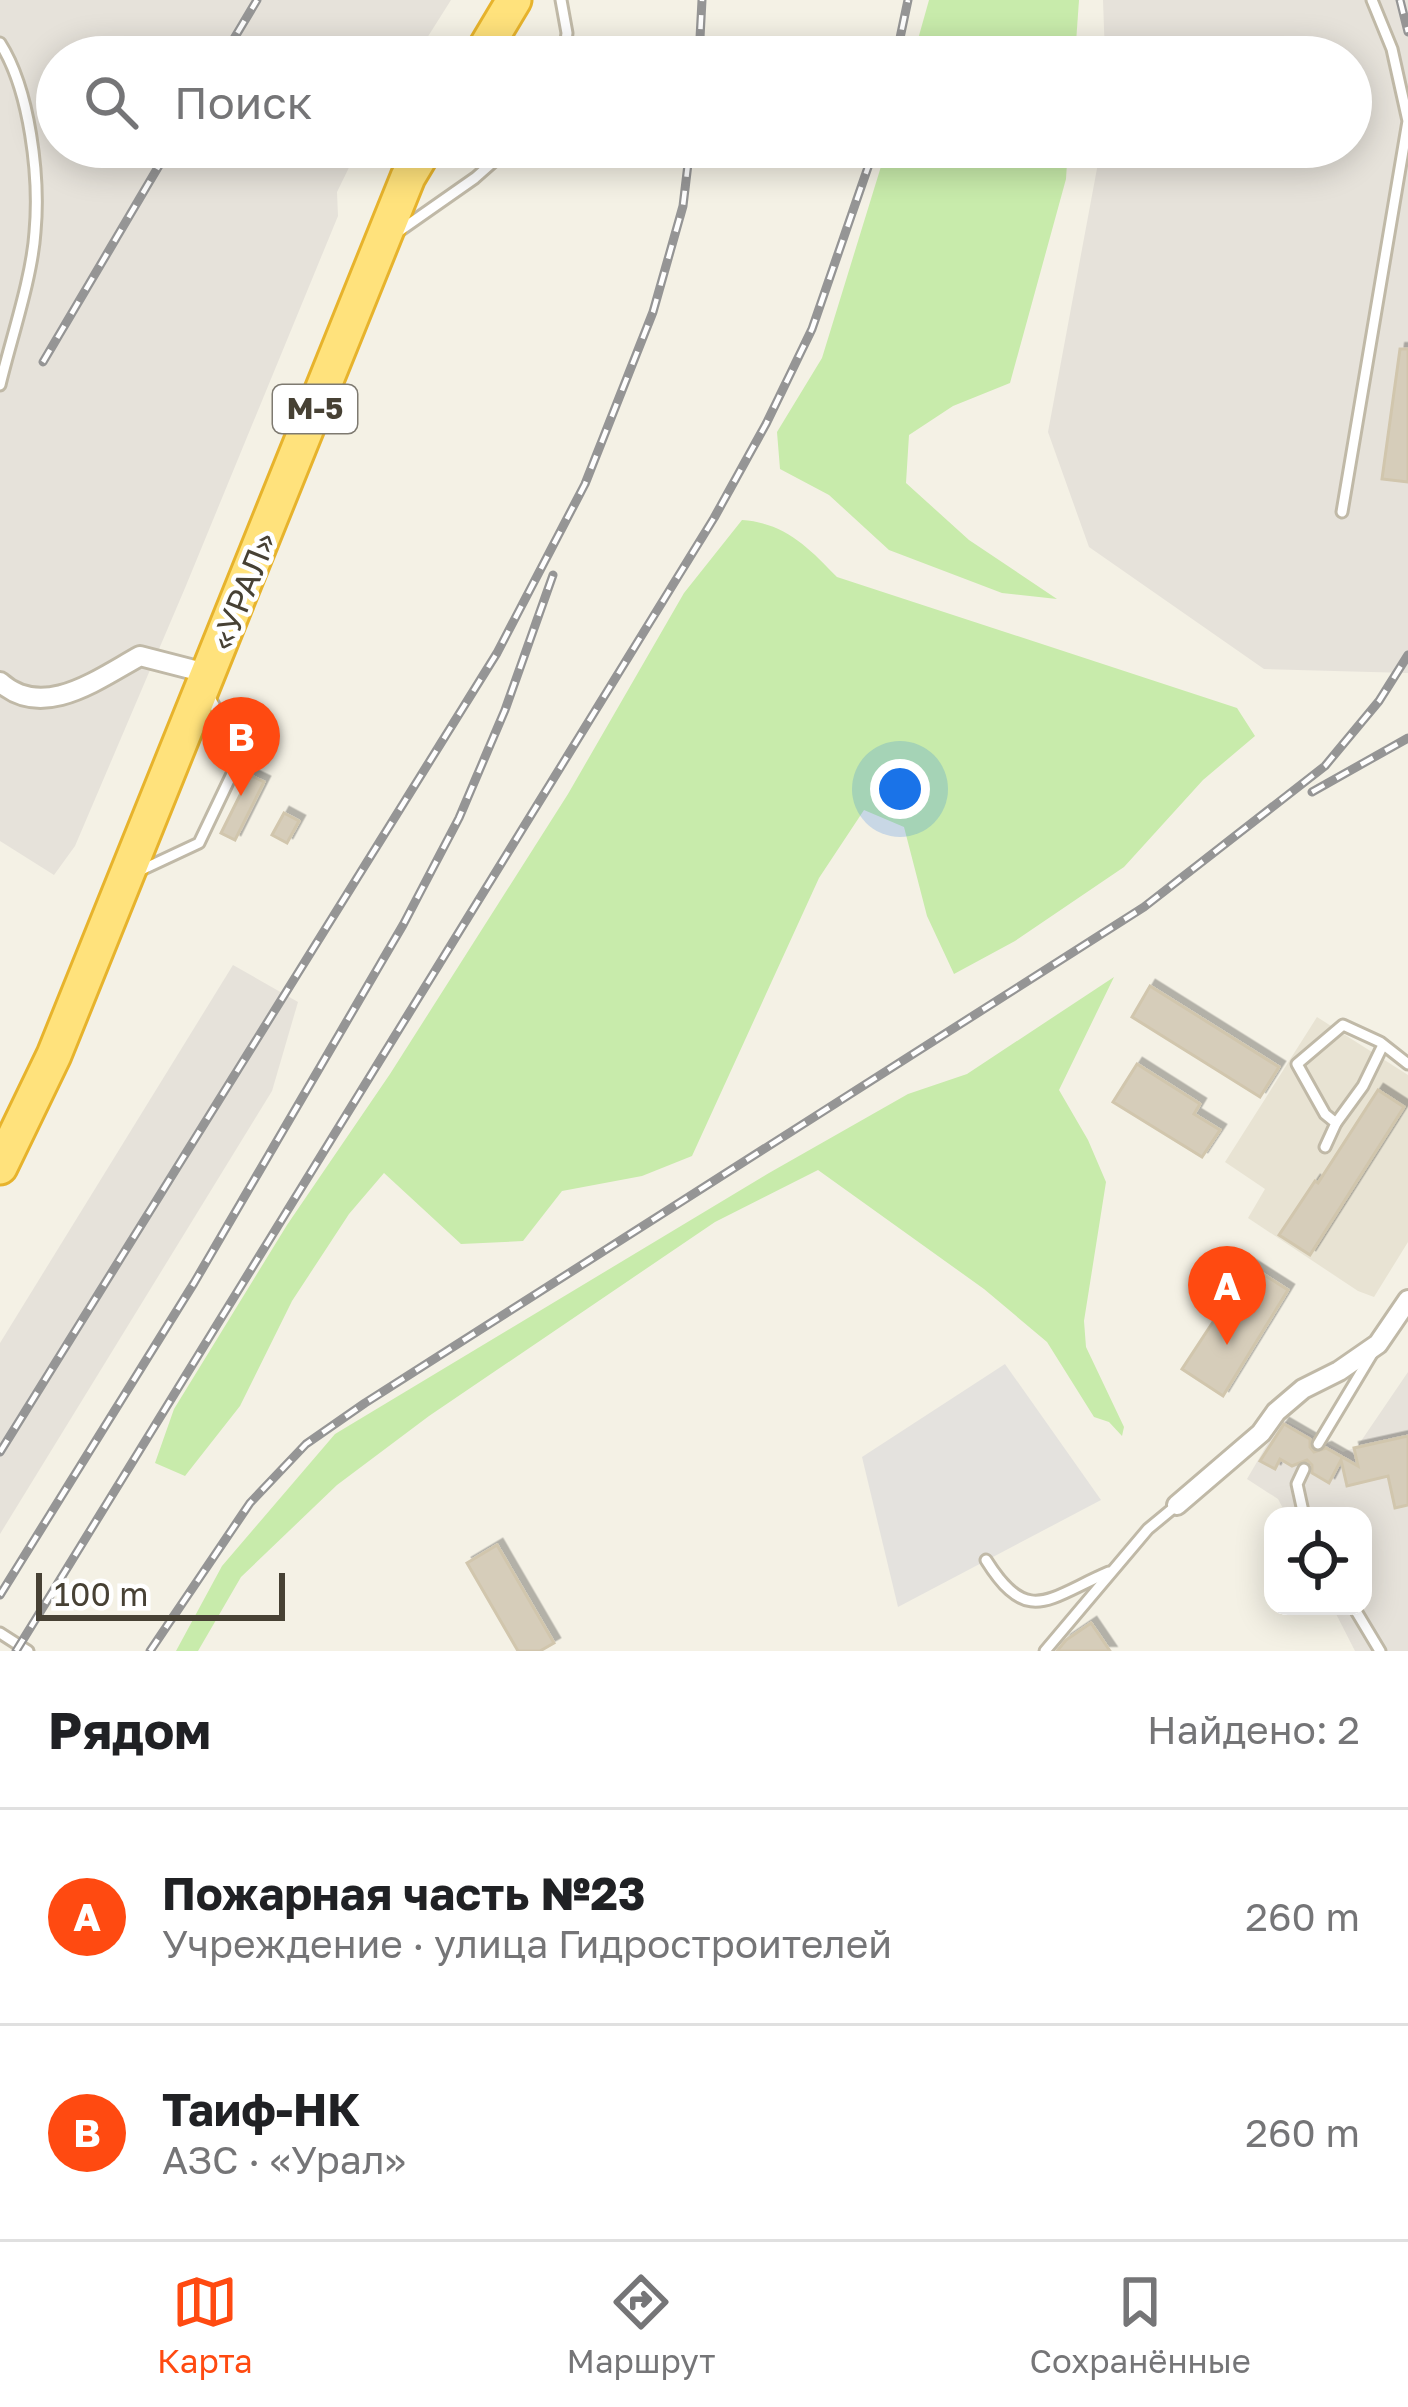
<!DOCTYPE html>
<html lang="ru">
<meta charset="utf-8">
<style>
:root{--surface:#fff;--page:#f2f2f2;--text:#202124;--muted:#757577;--line:#e0e0e0;--accent:#ff4a11}
body{margin:0;font-family:"Golos Text",sans-serif;background:var(--page);color:var(--text)}
.controls{position:absolute;right:36px;bottom:36px;display:grid;overflow:hidden;border-radius:24px;box-shadow:0 6px 30px #0003}
.controls button{width:108px;height:108px;display:grid;place-items:center;padding:0;border:0;border-bottom:3px solid var(--line);background:var(--surface);color:var(--text);font:60px sans-serif}
.scale{position:absolute;left:36px;bottom:30px;width:249px;box-sizing:border-box;padding-left:12px;border:6px solid #474134;border-top:0;font-size:33px;line-height:42px;white-space:nowrap;color:#474134;-webkit-text-stroke:9px #fff;paint-order:stroke}
.you{position:absolute;left:900px;top:789px;width:42px;height:42px;margin:-30px;border:9px solid #fff;border-radius:50%;background:#1a73e8;box-shadow:0 0 0 18px #1a73e833}
.badge{display:grid;place-items:center;width:78px;height:78px;border-radius:50%;background:var(--accent);color:#fff;font-size:39px;font-weight:700}
.pin{position:absolute;translate:-50% -99px;filter:drop-shadow(0 3px 6px #0008)}
.pin::after{content:'';position:absolute;top:63px;width:42px;height:36px;background:inherit;clip-path:polygon(0 0,100% 0,50% 100%)}
.list{margin:0;padding:0;list-style:none}
h2{display:flex;justify-content:space-between;align-items:center;height:156px;margin:0;padding:0 48px;font-size:51px}
h2 small{font-size:39px;font-weight:400;color:var(--muted)}
.list li{display:grid;grid-template-columns:78px 1fr auto;gap:36px;align-items:center;box-sizing:border-box;height:216px;padding:0 48px;border-top:3px solid var(--line)}
.list b{display:block;font-size:45px;white-space:nowrap}
.list p{margin:0;font-size:39px;white-space:nowrap;color:var(--muted)}
.list em{font-size:39px;font-style:normal;color:var(--muted)}
.icon{flex:none;width:66px;height:66px;fill:none;stroke:currentColor;stroke-width:2;stroke-linecap:round;stroke-linejoin:round}
.map{position:relative;flex:none;width:1408px;height:1651px;overflow:hidden}
.search{position:absolute;background:var(--surface);box-shadow:0 6px 30px #0003;left:36px;right:36px;top:36px;height:132px;display:flex;align-items:center;gap:30px;box-sizing:border-box;padding:0 42px;border-radius:66px;color:var(--muted);font-size:45px}
.sheet{height:588px;background:var(--surface)}
nav{display:flex;justify-content:space-around;align-items:center;box-sizing:border-box;height:168px;border-top:3px solid var(--line);background:var(--surface);font-size:33px;color:var(--muted)}
nav a{display:grid;justify-items:center;gap:6px}
nav .on{color:var(--accent)}
.map>svg:first-child{display:block}
.residential{fill:#e8e3d3}
.industrial{fill:#e6e2da}
.green{fill:#c8ebab}
.parking{fill:#e4e2de}
.building{fill:#d6cdba;stroke:#d1c6ad;stroke-width:3;filter:url(#shadow)}
.lines{fill:none;stroke-linecap:round;stroke-linejoin:round}
.service-casing{stroke:#c0b9a7;stroke-width:15}
.minor-casing{stroke:#c0b9a7;stroke-width:24}
.trunk-casing{stroke:#e7b32c;stroke-width:39}
.service{stroke:#fff;stroke-width:9}
.minor{stroke:#fff;stroke-width:18}
.trunk{stroke:#ffe27c;stroke-width:33}
.rail-casing{stroke:#959595;stroke-width:9}
.rail{stroke:#fff;stroke-width:4.5;stroke-dasharray:14;stroke-linecap:butt}
.labels{text-anchor:middle;stroke-width:9;stroke-linejoin:round;paint-order:stroke}
.shield{fill:#fff;stroke:#7e7a71;stroke-width:3}
.shield-label{font-size:30px;font-weight:bold;fill:#474134}
.street-label{font-size:33px;fill:#474134;stroke:#fff}
</style>
<div class="map">
<svg width="1408" height="1651" viewBox="0 0 1408 1651">
<defs>
<filter id="shadow"><feDropShadow dx="5.5" dy="-5.5" stdDeviation="0" flood-color="#0004"/></filter>
</defs>
<rect width="100%" height="100%" fill="#f4f1e5"/>
<!-- residential -->
<path class="residential" d="M1317,1017l91,58v167l-34,55 -16,-6 -110,-73 17,-29 -40,-27z"/>
<!-- industrial -->
<g class="industrial">
<path d="M0,0h451l-36,57h-358v90h302l-22,45 1,24 -153,372 -110,258 -21,29 -54,-34z"/>
<path d="M1103,0h305v673l-144,-4 -175,-122 -41,-115 53,-285h250v-90h-246z"/>
<path d="M233,965l65,37 -26,89 -272,443v-191z"/>
<path d="M1408,1372v279h-53l-23,-45h31v-90h-76l-9,-17 -31,-20 35,-60 61,33 14,-5z"/>
</g>
<!-- green -->
<g class="green">
<path d="M929,0h150l-4,57h-162z"/>
<path d="M887,147h181l-2,32 -56,204 -57,23 -44,29 -3,48 63,57 88,59 -55,-6 -113,-43 -60,-55 -49,-26 -3,-37 45,-74z"/>
<path d="M742,520c43,3 66,27 95,57l400,131 18,28 -52,44 -79,87 -109,74 -61,33 -27,-58 -23,-89 -40,-17 -45,68 -127,278 -50,20 -80,15 -39,50 -62,3 -77,-71 -35,41 -57,87 -52,105 -55,70 -30,-13 19,-54 113,-184 103,-151 178,-280 116,-201z"/>
<path d="M1114,977l-55,113 29,50 18,42 -22,139 2,26 38,80 -2,9 -13,-14 -15,-5 -47,-75 -63,-53 -166,-119 -103,52 -286,194 -92,69 -96,92 -43,74h-22l46,-85 113,-132 434,-261 139,-79 59,-20z"/>
</g>
<!-- parking -->
<path class="parking" d="M1005,1364l96,136 -203,107 -36,-150z"/>
<!-- building -->
<g class="building">
<path d="M1400,349h8v133l-26,-3z"/>
<path d="M250,775l14,7 -29,58 -14,-7z"/>
<path d="M284,813l15,8 -12,22 -15,-8z"/>
<path d="M1150,986l129,81 -19,30 -128,-80z"/>
<path d="M1137,1064l63,40 -6,10 26,16 -18,27 -89,-55z"/>
<path d="M1378,1090l26,17 -94,148 -31,-20 36,-54 3,2z"/>
<path d="M1246,1263l42,27 -65,106 -41,-27 50,-76 -4,-2z"/>
<path d="M1284,1424l26,15v8l4,5 12,-4 32,18 -4,-18 54,-12v69l-13,3 -7,-32 -41,10 -6,-26 -12,23 -17,-10v-8l-5,-5 -15,6 -12,-7 -5,10 -15,-8z"/>
<path d="M497,1545l57,98 -14,8h-22l-51,-88z"/>
<path d="M1091,1623l19,28h-53l9,-11z"/>
</g>
<g class="lines">
<defs>
<g id="service">
<path d="M561,0l6,33 -3,24"/>
<path d="M0,43c30,47 40,134 35,189 -3,46 -24,107 -35,153"/>
<path d="M395,234l80,-56 35,-31"/>
<path d="M1342,512l66,-391 -16,-72 -20,-49"/>
<path d="M137,872l62,-29 42,-88 -33,-61"/>
<path d="M1336,1123l27,-37 20,-41"/>
<path d="M1325,1147l11,-24 -11,-9 -28,-50 46,-39 37,17 28,22"/>
<path d="M1318,1444l54,-90"/>
<path d="M1304,1469l-7,15 7,32"/>
<path d="M986,1560c42,67 62,38 123,12"/>
<path d="M1353,1606l27,45"/>
<path d="M0,1633l28,18"/>
<path d="M1045,1651l103,-122 29,-24"/>
</g>
<g id="minor">
<path d="M0,682c43,39 98,-3 140,-26l70,18"/>
<path d="M1177,1505l84,-72 15,-21 27,-23 36,-18 39,-27 30,-44"/>
</g>
<g id="trunk">
<path d="M480,57l34,-57"/>
<path d="M0,1167l54,-112 354,-878 18,-30"/>
</g>
</defs>
<!-- service casing -->
<use href="#service" class="service-casing"/>
<!-- minor casing -->
<use href="#minor" class="minor-casing"/>
<!-- trunk casing -->
<use href="#trunk" class="trunk-casing"/>
<!-- service -->
<use href="#service" class="service"/>
<!-- minor -->
<use href="#minor" class="minor"/>
<!-- trunk -->
<use href="#trunk" class="trunk"/>
<defs>
<g id="rail">
<path d="M1400,0l8,32"/>
<path d="M223,57l34,-57"/>
<path d="M699,57l3,-57"/>
<path d="M896,57l12,-57"/>
<path d="M43,362l127,-215"/>
<path d="M1312,792l96,-54"/>
<path d="M0,1452l497,-799 88,-169 68,-172 30,-106 7,-59"/>
<path d="M0,1595l194,-312 209,-358 56,-107 46,-108 48,-135"/>
<path d="M16,1651l698,-1133 52,-94 46,-95 63,-182"/>
<path d="M150,1651l100,-148 56,-59 59,-41 779,-496 181,-141 54,-65 29,-46"/>
</g>
</defs>
<!-- rail casing -->
<use href="#rail" class="rail-casing"/>
<!-- rail -->
<use href="#rail" class="rail"/>
</g>
<g class="labels">
<!-- shield labels -->
<rect class="shield" x="273" y="385" width="84" height="48" rx="9"/>
<g class="shield-label">
<text x="315" y="419">М-5</text>
</g>
<!-- street labels -->
<g class="street-label">
<text transform="translate(243 591) rotate(-68)" y="12">«УРАЛ»</text>
</g>
</g>
</svg>
<div class="controls">
<button><svg class="icon" aria-label="locate" viewBox="0 0 24 24"><circle cx="12" cy="12" r="6"/><path d="M12 2v4M12 18v4M2 12h4M18 12h4"/></svg></button>
</div>
<div class="scale">100 m</div>
<div class="you"></div>
<div class="pin badge" style="left:1227px;top:1345px">A</div>
<div class="pin badge" style="left:241px;top:796px">B</div>
<div class="search"><svg class="icon" aria-label="search" viewBox="0 0 24 24"><circle cx="10" cy="10" r="6"/><path d="M15 15l6 6"/></svg>Поиск</div>
</div>
<section class="sheet">
<h2>Рядом<small>Найдено: 2</small></h2>
<ul class="list">
<li><span class="badge">A</span><div><b>Пожарная часть №23</b><p>Учреждение · улица Гидростроителей</p></div><em>260 m</em></li>
<li><span class="badge">B</span><div><b>Таиф-НК</b><p>АЗС · «Урал»</p></div><em>260 m</em></li>
</ul>
</section>
<nav>
<a class="on"><svg class="icon" aria-label="map" viewBox="0 0 24 24"><path d="M3 6l6-2 6 2 6-2v14l-6 2-6-2-6 2zM9 4v14M15 6v14"/></svg>Карта</a>
<a><svg class="icon" aria-label="directions" viewBox="0 0 24 24"><path d="M12 3l9 9-9 9-9-9zM9 14v-3h6M13 9l2 2-2 2"/></svg>Маршрут</a>
<a><svg class="icon" aria-label="saved" viewBox="0 0 24 24"><path d="M7 4h10v16l-5-4-5 4z"/></svg>Сохранённые</a>
</nav>
